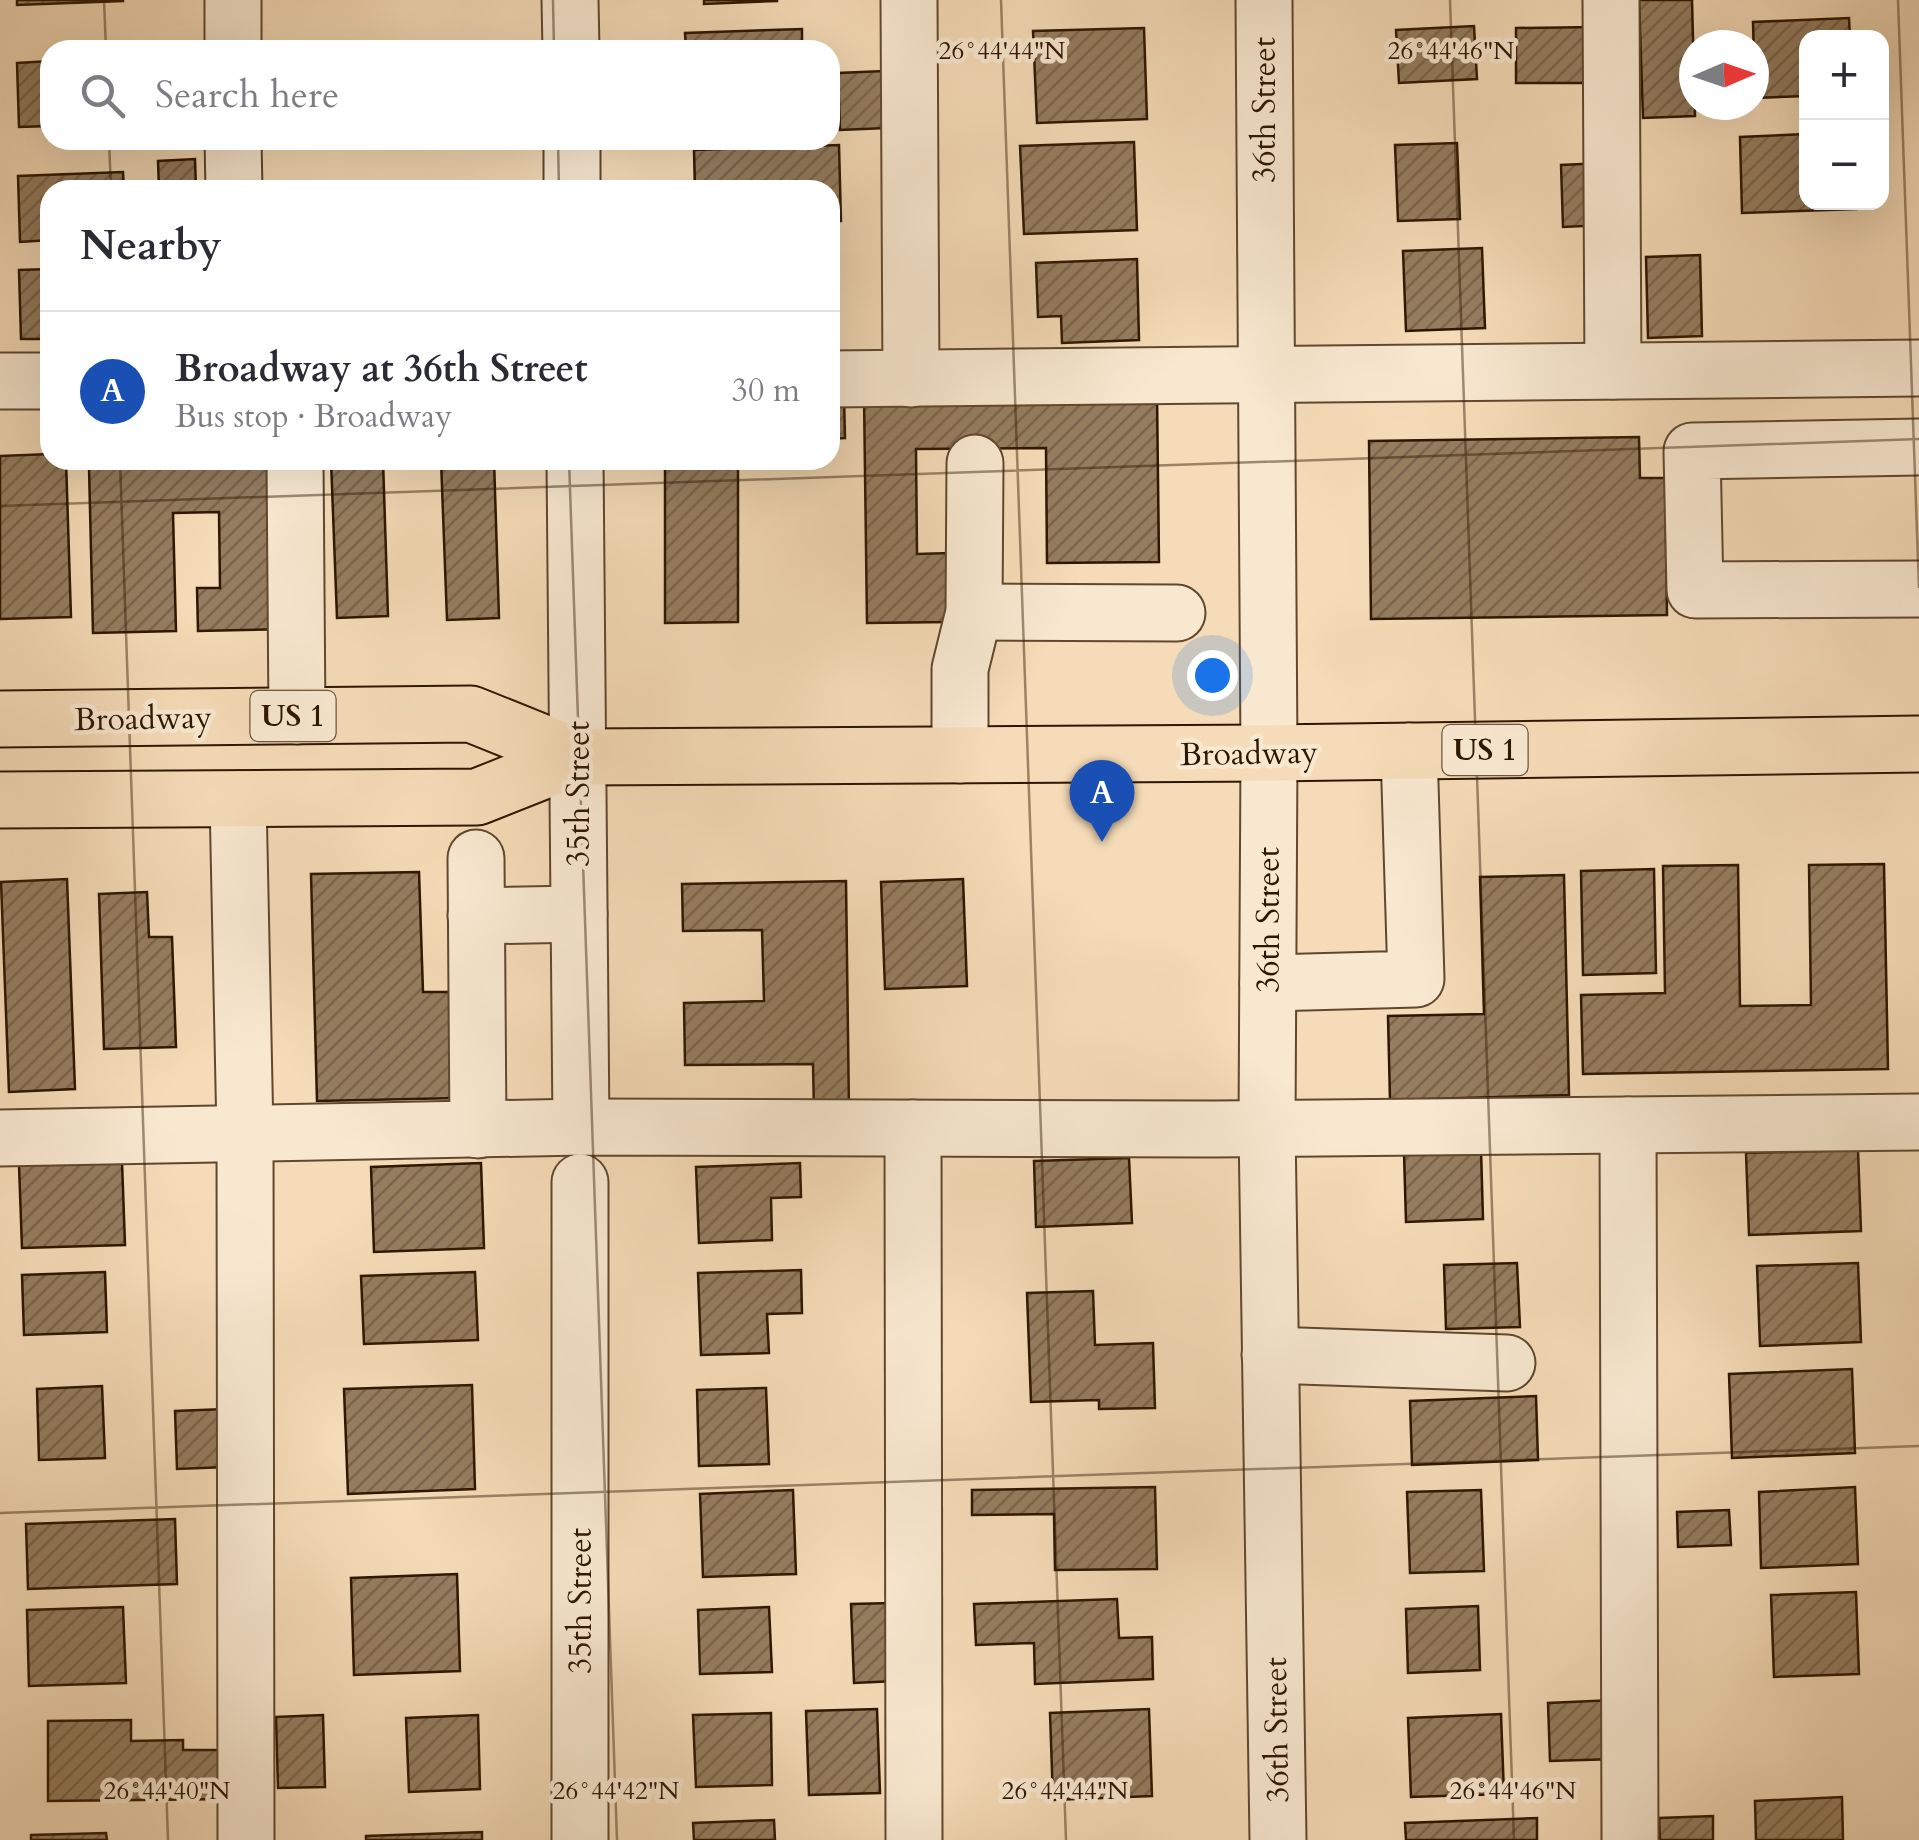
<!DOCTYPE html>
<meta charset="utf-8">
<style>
:root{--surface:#fff;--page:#f2f2f3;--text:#2b2b33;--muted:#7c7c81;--line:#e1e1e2;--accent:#8f2418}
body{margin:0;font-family:Cardo,serif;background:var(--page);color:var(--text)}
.controls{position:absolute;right:30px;top:30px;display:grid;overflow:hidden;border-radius:20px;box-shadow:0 10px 40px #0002}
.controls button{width:90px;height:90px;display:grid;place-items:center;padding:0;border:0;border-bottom:2px solid var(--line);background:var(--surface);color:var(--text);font:50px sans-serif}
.compass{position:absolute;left:1679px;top:30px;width:90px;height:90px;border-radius:50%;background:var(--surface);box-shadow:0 10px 40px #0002;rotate:88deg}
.you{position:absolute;left:1212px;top:675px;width:35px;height:35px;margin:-25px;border:8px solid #fff;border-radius:50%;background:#1a73e8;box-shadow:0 0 0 15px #1a73e833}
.badge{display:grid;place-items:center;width:65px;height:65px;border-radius:50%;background:var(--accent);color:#fff;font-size:32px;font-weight:700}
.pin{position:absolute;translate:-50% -82px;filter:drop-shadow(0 2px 5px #0008)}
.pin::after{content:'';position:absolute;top:52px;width:35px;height:30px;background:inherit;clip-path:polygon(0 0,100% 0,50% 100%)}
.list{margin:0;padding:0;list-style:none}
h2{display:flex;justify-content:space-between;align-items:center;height:130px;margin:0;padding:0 40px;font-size:42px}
h2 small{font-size:32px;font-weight:400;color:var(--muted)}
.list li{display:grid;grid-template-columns:65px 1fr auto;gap:30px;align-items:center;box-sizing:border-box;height:160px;padding:0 40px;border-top:2px solid var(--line)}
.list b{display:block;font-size:38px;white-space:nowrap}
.list p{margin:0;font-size:32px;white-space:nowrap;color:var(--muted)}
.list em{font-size:32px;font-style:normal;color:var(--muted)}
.icon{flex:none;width:55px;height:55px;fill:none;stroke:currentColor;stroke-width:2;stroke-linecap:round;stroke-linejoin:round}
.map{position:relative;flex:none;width:1919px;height:1840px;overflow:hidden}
.search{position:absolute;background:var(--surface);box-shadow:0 10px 40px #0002;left:40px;top:40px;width:800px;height:110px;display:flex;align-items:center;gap:25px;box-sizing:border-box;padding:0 35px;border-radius:30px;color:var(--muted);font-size:38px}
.panel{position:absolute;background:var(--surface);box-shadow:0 10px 40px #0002;left:40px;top:180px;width:800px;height:290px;border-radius:30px}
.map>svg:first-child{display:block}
.building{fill:url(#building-hatch);stroke:#2e1700;stroke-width:2.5}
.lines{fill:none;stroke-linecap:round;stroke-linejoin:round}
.minor-casing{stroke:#60482e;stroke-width:59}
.major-casing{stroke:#2e1700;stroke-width:59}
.minor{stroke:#f8e8d0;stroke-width:55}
.major{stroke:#f5dbb7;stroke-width:55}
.ticks{fill:none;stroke:#2e1700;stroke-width:2.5;stroke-opacity:0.45}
.labels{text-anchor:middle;stroke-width:9;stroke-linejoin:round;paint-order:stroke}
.shield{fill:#f8e8d0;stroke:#6b563e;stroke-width:2.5}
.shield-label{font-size:30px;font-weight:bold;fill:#2e1700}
.street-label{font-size:32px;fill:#2e1700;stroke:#f8e8d0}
.ticks-label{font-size:25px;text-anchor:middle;fill:#2e1700;stroke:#f8e8d0;stroke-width:9;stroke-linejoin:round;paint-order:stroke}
</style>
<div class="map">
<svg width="1919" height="1840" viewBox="0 0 1919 1840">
<defs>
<pattern id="building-hatch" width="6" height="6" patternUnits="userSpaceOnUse" patternTransform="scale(2.5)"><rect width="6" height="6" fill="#957d5f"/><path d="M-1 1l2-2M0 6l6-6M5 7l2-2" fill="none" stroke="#7a654c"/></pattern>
</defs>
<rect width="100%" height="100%" fill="#f5dbb7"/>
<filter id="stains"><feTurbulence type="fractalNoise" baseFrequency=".002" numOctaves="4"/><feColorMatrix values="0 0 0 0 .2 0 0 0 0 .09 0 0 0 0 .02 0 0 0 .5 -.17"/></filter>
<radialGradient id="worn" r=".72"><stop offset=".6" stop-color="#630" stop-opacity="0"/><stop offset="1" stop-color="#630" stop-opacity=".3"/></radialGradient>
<!-- building -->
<g class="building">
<path d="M17,0h106v1l-106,4z"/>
<path d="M704,0h73v1l-73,3z"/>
<path d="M1639,0h53l3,116 -52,2z"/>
<path d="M1849,18l1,20h-44v58l-51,2 -2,-76z"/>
<path d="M1474,26l3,53 -78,4 -3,-53z"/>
<path d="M1595,27l1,56h-80v-55z"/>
<path d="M1144,28l3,91 -110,4 -4,-92z"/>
<path d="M802,29v21h-116l-1,-17z"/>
<path d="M50,61v65l-31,1 -2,-64z"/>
<path d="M884,71l2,57 -46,2 -2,-57z"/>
<path d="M1806,134v68h50v7l-114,4 -2,-76z"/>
<path d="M1134,142l3,88 -113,4 -4,-88z"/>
<path d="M1457,143l3,76 -62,2 -3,-76z"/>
<path d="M839,145l2,76h-11v-31h-135l-1,-40z"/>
<path d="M195,159l1,31h-37l-1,-29z"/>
<path d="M1603,163l2,62 -42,2 -2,-62z"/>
<path d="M123,172l1,18h-74v50l-30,2 -2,-66z"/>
<path d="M1482,248l3,80 -79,3 -3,-80z"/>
<path d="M1700,255l2,81 -54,2 -2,-81z"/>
<path d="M1137,259l2,81 -77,3 -1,-27 -23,1 -2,-54z"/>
<path d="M50,269v70h-29l-2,-69z"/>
<path d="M1157,393l2,169 -112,1 -1,-115 -130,1 1,105 33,-1v69l-83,1 -3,-227z"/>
<path d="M830,398h14l1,40 -15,1z"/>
<path d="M1639,437l1,41h25l2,137 -296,4 -2,-178z"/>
<path d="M50,454v6h16l5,157 -71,2v-163z"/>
<path d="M331,460h52l5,156 -51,2z"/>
<path d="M441,460h53l5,158 -52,2z"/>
<path d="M665,460h73v162l-73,1z"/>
<path d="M289,464l2,165 -93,2 -1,-43h23l-1,-76 -46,1 3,118 -83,2 -4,-166z"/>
<path d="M1884,864l4,205 -305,5 -2,-79 84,-2 -2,-127 75,-1 2,141 71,-1 -2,-140z"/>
<path d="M1654,869l2,104 -73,2 -2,-104z"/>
<path d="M419,872l4,120h34l2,106 -142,3 -6,-227z"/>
<path d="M1564,875l5,220 -179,5 -2,-84 96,-2 -4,-137z"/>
<path d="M67,879l8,210 -66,3 -8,-210z"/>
<path d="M963,879l4,107 -82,3 -4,-107z"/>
<path d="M846,881l3,231h-35l-1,-48 -128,1 -1,-62 80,-2 -2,-71 -79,1 -1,-47z"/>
<path d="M147,892l2,45h23l4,110 -72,2 -5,-155z"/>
<path d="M1481,1149l2,70 -77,3 -2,-70z"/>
<path d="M1858,1150l3,81 -112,4 -3,-82z"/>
<path d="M1129,1158l3,65 -96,4 -2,-66z"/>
<path d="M122,1162l3,83 -103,3 -3,-83z"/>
<path d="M481,1163l3,85 -110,4 -3,-85z"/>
<path d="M800,1163l1,34 -30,1 1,42 -73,3 -3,-76z"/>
<path d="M1517,1263l3,64 -74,2 -2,-64z"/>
<path d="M1858,1263l3,79 -101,4 -3,-80z"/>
<path d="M801,1270l1,43 -35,1 2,39 -68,2 -3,-82z"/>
<path d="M105,1272l2,60 -83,3 -2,-60z"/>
<path d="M475,1272l3,68 -114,4 -3,-68z"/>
<path d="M1093,1291l2,54 58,-2 2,65 -56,1v-9l-68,2 -4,-109z"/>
<path d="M1852,1369l3,84 -123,5 -3,-84z"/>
<path d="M472,1385l3,104 -127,5 -4,-105z"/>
<path d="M102,1386l3,72 -66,2 -2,-71z"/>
<path d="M766,1388l3,76 -70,2 -2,-76z"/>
<path d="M1536,1396l2,64 -126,5 -2,-64z"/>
<path d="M225,1409l2,58 -50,2 -2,-58z"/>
<path d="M1155,1487l2,82 -102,1 -1,-56 -82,1v-25z"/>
<path d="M1855,1487l3,77 -97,4 -2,-76z"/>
<path d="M793,1490l3,84 -93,3 -3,-83z"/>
<path d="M1481,1490l3,81 -74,2 -3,-81z"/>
<path d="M1729,1510l2,35 -53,2 -1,-35z"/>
<path d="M175,1519l2,65 -149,5 -2,-65z"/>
<path d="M457,1574l3,97 -106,4 -3,-97z"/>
<path d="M1856,1592l3,82 -85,3 -3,-82z"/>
<path d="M1117,1599l2,39 33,-1 1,42 -118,5 -1,-41 -58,2 -2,-41z"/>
<path d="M893,1603l3,78 -42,2 -3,-79z"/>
<path d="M1478,1606l2,64 -72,3 -2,-64z"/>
<path d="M123,1607l3,76 -97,3 -2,-76z"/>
<path d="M769,1607l3,65 -72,2 -2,-64z"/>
<path d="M1614,1700l2,59 -66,2 -2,-58z"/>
<path d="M877,1709l3,84 -71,2 -3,-84z"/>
<path d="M1149,1709l3,87 -99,4 -3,-87z"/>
<path d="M771,1713l1,72 -76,2 -3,-72z"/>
<path d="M1501,1714l3,80 -93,3 -3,-79z"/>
<path d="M323,1715l2,72 -47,1 -2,-71z"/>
<path d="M478,1715l2,74 -71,3 -3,-74z"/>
<path d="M131,1720v21l52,-1v10h48l1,49 -184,2v-80z"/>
<path d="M1842,1797l1,43h-87l-1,-39z"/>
<path d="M1713,1816v24h-53l-1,-22z"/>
<path d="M1537,1818v22h-131l-1,-17z"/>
<path d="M774,1820l1,20h-81l-1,-17z"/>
<path d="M482,1832v8h-116v-4z"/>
<path d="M106,1833l1,7h-76v-5z"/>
</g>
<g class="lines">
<defs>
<g id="minor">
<path d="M233,0v50"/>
<path d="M570,0l1,50"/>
<path d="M909,0l2,379"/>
<path d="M1264,0l5,753 -2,375 11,712"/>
<path d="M1611,0l2,371"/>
<path d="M233,140l1,50"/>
<path d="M572,140v50"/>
<path d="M830,379l1089,-11"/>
<path d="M0,381h50"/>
<path d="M1919,447l-227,4 3,139 224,-1"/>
<path d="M295,460l2,256"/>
<path d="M575,460l6,667"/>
<path d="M974,612l203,1"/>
<path d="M960,755v-86l14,-57 1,-149"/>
<path d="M238,799l7,334 1,707"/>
<path d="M476,858l2,272"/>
<path d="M476,916l103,-2"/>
<path d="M1268,983l148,-4 -7,-228"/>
<path d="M1628,1125l2,715"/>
<path d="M913,1128l1,712"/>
<path d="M0,1138l581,-11 631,2 707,-7"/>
<path d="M1270,1355l237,8"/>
<path d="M580,1840v-658"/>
</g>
<g id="major">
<path d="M0,719l471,-5 107,43"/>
<path d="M0,800l477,-3 101,-40 691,-4 650,-9"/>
</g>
</defs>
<!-- minor casing -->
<use href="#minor" class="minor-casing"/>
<!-- major casing -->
<use href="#major" class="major-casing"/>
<!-- minor -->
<use href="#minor" class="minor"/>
<!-- major -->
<use href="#major" class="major"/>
</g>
<!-- ticks -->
<path class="ticks" d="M104,0l2,50M553,0l1,50M1001,0l65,1840M1450,0l64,1840M1898,0l21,588M109,140l2,50M558,140l1,50M120,460l48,1380M569,460l48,1380M0,506l1919,-67M0,1513l1919,-67"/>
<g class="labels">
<!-- shield labels -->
<g class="shield">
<rect x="250.5" y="691" width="85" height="50" rx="8"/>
<rect x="1442.5" y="725" width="85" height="50" rx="8"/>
</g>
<g class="shield-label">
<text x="293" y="726">US 1</text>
<text x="1485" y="760">US 1</text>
</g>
<!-- street labels -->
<g class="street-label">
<text transform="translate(1264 110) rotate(-90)" y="11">36th Street</text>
<text transform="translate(143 718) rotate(-1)" y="11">Broadway</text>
<text transform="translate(1249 753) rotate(-1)" y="11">Broadway</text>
<text transform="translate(578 794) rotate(-90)" y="11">35th Street</text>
<text transform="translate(1268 920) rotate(-90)" y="11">36th Street</text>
<text transform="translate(580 1601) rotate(-90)" y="11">35th Street</text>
<text transform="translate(1276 1730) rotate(-91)" y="11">36th Street</text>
</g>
</g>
<g class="ticks-label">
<text x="1002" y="59">26°44'44"N</text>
<text x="1451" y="59">26°44'46"N</text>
<text x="167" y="1799">26°44'40"N</text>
<text x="616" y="1799">26°44'42"N</text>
<text x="1065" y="1799">26°44'44"N</text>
<text x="1513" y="1799">26°44'46"N</text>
</g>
<rect width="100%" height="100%" filter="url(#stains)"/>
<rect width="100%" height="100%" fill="url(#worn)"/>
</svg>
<div class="controls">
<button>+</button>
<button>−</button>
</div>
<svg class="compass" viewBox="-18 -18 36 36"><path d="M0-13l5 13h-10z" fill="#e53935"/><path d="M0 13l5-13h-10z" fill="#7c7c81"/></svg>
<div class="you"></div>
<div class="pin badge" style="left:1102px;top:842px;background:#1a4fb4">A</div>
<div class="search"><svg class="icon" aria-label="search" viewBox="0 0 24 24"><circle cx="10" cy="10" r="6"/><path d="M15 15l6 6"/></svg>Search here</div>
<section class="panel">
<h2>Nearby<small></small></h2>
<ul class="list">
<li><span class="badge" style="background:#1a4fb4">A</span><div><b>Broadway at 36th Street</b><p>Bus stop · Broadway</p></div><em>30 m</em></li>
</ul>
</section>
</div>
